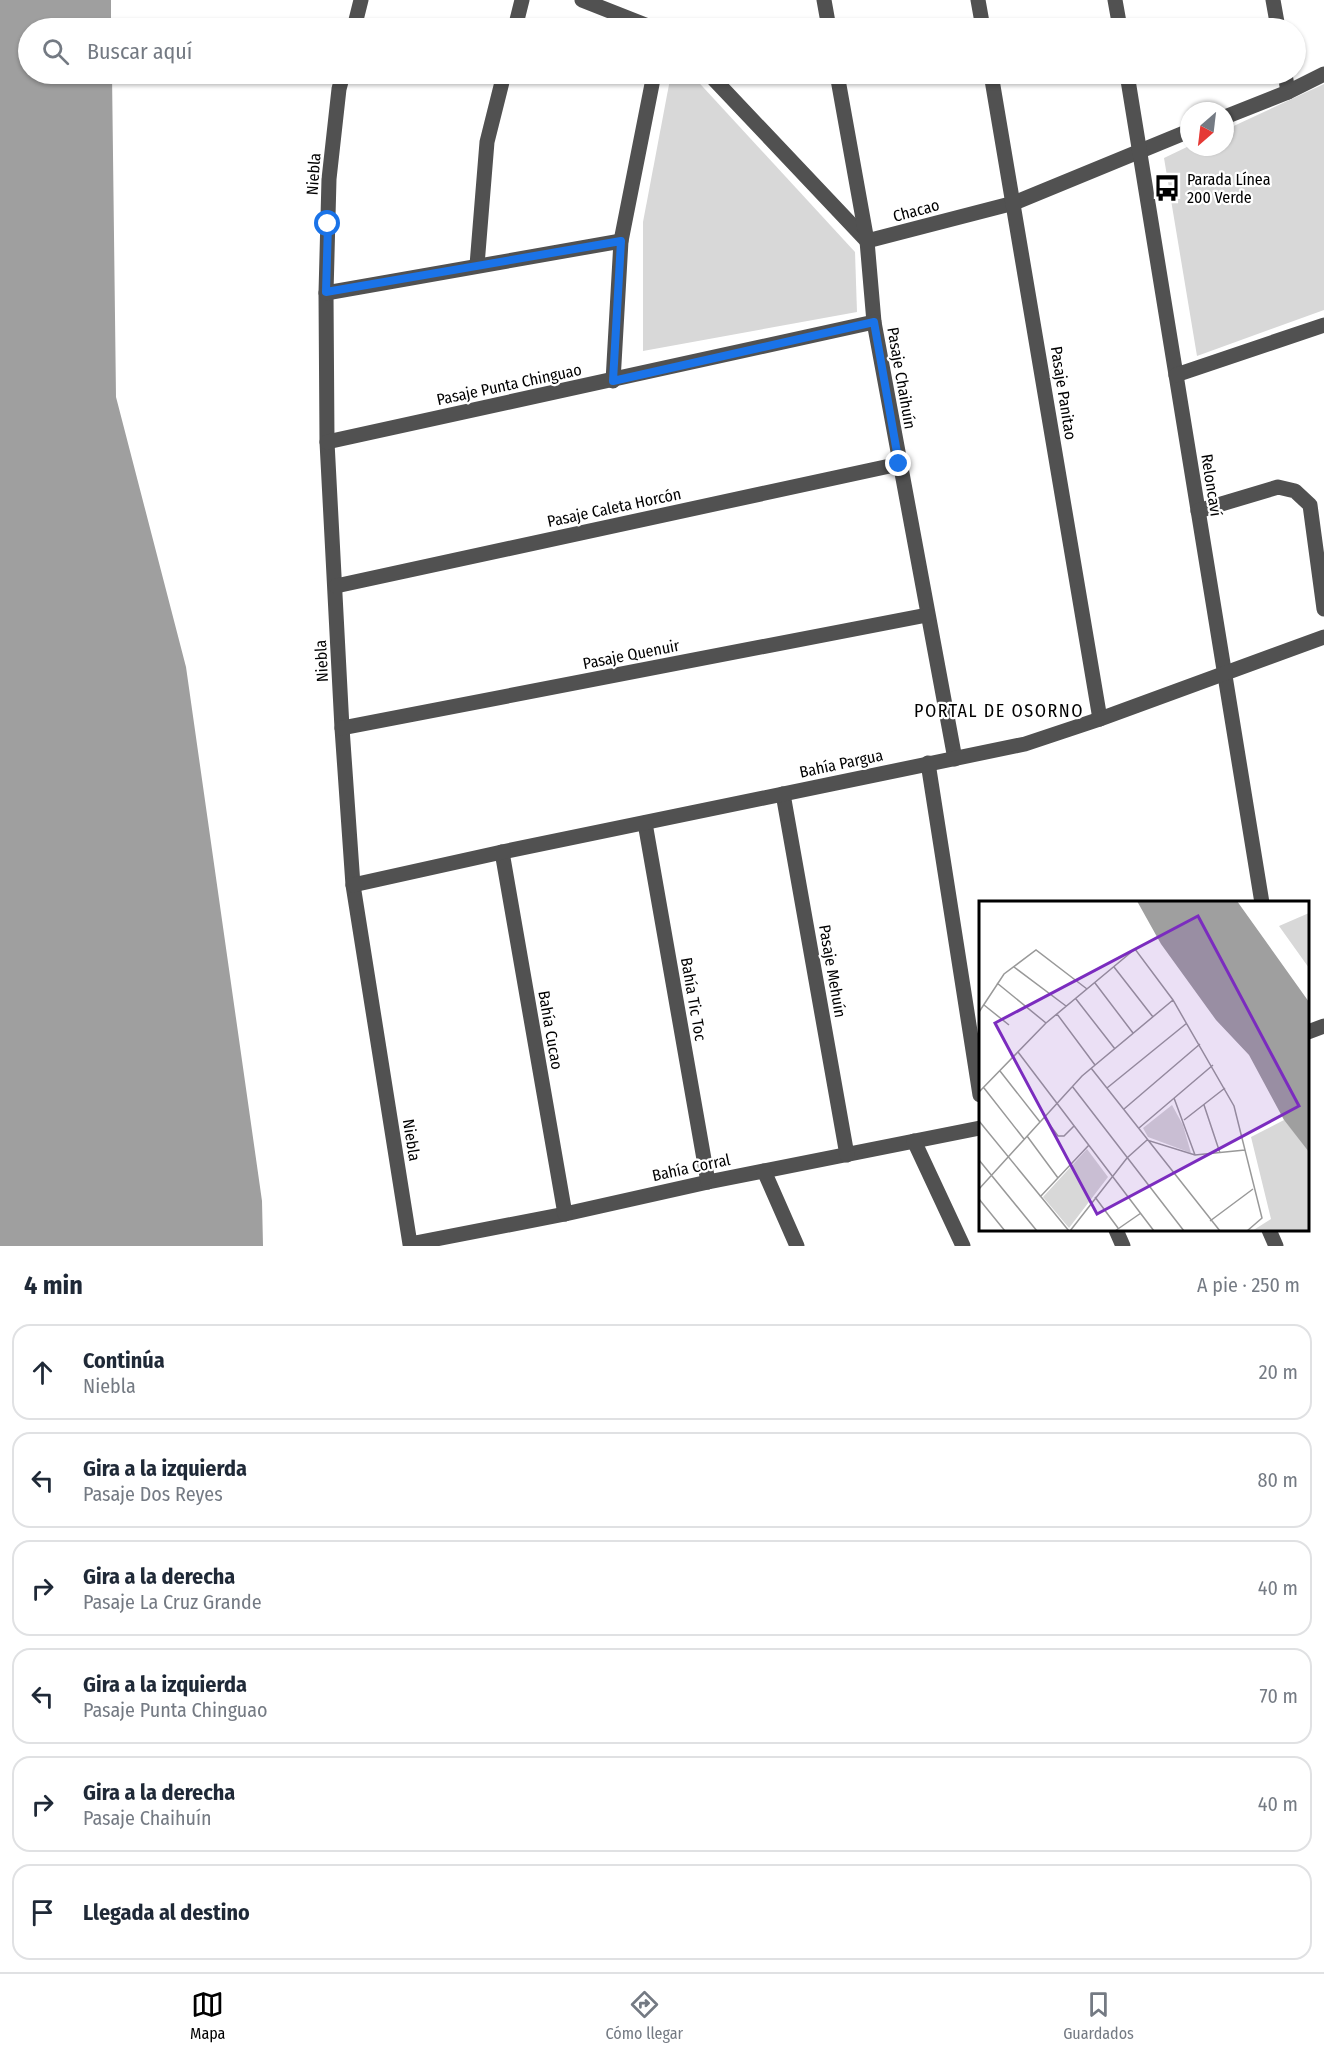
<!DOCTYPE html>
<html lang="es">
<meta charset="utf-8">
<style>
:root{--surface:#fff;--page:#f2f2f3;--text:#1f2937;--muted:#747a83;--line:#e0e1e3;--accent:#000}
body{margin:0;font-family:"Fira Sans Condensed",sans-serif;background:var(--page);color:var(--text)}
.compass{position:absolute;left:1180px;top:102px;width:54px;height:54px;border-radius:50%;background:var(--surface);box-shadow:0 2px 4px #0004;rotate:208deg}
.stop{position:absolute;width:18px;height:18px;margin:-14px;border:4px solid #1a73e8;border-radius:50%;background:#fff}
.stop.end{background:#1a73e8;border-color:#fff;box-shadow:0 2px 6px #0008}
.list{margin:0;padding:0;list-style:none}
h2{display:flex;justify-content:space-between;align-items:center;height:78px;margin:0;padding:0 24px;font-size:26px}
h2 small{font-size:20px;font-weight:400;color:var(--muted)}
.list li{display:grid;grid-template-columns:39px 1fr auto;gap:18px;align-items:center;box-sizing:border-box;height:96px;margin:0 12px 12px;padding:0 12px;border:2px solid var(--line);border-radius:18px}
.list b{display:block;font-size:22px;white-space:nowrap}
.list p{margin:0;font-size:20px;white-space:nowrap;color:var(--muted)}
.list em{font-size:20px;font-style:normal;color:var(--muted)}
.icon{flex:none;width:33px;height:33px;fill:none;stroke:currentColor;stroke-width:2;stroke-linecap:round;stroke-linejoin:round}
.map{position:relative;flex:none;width:1324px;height:1246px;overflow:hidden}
.search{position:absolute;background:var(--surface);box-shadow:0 2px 4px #0004;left:18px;right:18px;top:18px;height:66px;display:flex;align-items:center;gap:15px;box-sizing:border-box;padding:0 21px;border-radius:33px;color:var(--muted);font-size:22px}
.sheet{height:726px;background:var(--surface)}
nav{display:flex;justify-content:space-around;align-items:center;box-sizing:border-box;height:84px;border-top:2px solid var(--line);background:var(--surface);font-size:16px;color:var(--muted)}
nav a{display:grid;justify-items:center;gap:3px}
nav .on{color:var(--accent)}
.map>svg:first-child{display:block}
.green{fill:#d8d8d8}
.water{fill:#9f9f9f}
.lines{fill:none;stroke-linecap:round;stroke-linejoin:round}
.minor{stroke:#515151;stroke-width:15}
.route{stroke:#1a73e8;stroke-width:8}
.labels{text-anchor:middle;stroke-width:4.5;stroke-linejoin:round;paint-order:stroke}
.street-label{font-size:16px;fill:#000;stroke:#fff}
.poi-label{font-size:16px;fill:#000;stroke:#fff;text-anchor:start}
.neighbourhood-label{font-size:18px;letter-spacing:1.5px;fill:#000;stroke:#fff}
.inset-road{fill:none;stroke:#999;stroke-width:1.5}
.view{fill:#7b2cbf;fill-opacity:0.15;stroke:#7b2cbf;stroke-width:3}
.inset-edge{fill:none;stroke:#000;stroke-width:3}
</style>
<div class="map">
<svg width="1324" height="1246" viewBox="0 0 1324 1246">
<rect width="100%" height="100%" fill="#fff"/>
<!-- green -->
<g class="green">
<path d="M671,74h20l164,178 2,60 -214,39v-129z"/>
<path d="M1324,84v226l-127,46 -33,-198 25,-12 36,1v-17z"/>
</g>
<!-- water -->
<path class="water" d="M0,0h111v28h-83v46h84l4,323 70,270 76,534 1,45h-263z"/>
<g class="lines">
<!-- minor -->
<g class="minor">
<path d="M582,0l71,28"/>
<path d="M824,0l5,28"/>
<path d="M978,0l5,28"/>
<path d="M1115,0l5,28"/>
<path d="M1273,0l5,28"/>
<path d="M354,28l7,-28"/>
<path d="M515,28l7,-28"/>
<path d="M343,74l-4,15 -10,90 -3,114 1,149 15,286 11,157 57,359 155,-30 143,-32 272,-54"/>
<path d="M709,74l158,167 147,-38 175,-72"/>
<path d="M837,74l30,167 7,81 81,437"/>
<path d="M991,74l109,645"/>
<path d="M1127,74l135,829"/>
<path d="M1285,74l3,18"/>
<path d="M1225,117l63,-25 36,-18"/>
<path d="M477,265l10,-123 17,-68"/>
<path d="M326,293l295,-52"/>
<path d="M1176,375l148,-50"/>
<path d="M613,381l8,-140 33,-167"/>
<path d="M327,442l547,-120"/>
<path d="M1198,511l80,-24 17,4 15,14 14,104"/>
<path d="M336,586l563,-122"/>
<path d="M342,728l585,-113"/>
<path d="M928,763l52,332"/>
<path d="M783,794l64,361"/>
<path d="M645,823l63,359"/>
<path d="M502,852l63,362"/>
<path d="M353,885l149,-33 523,-108 75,-25 224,-82"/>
<path d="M1308,1032l16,-6"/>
<path d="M914,1141l49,105"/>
<path d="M764,1171l33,75"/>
<path d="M1116,1230l7,16"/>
<path d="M1269,1230l7,16"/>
</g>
</g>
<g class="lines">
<!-- route -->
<path class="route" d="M328,224l-2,68 295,-51 -8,140 261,-59 25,142"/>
</g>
<!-- icons -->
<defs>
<symbol id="bus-bare" viewBox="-9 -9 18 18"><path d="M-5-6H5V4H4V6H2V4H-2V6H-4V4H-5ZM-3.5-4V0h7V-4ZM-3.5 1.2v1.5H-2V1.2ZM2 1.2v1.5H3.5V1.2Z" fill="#000" stroke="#fff" stroke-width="2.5" paint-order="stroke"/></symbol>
</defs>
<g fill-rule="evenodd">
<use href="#bus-bare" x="1148" y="169" width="38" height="38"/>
</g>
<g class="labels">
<!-- street labels -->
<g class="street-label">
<text transform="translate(313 174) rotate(-86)" y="6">Niebla</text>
<text transform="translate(916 210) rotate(-15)" y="6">Chacao</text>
<text transform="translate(902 378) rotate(80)" y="6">Pasaje Chaihuín</text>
<text transform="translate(509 384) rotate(-12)" y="6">Pasaje Punta Chinguao</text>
<text transform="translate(1064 393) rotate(81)" y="6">Pasaje Panitao</text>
<text transform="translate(1212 485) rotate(81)" y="6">Reloncaví</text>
<text transform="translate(614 507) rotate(-12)" y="6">Pasaje Caleta Horcón</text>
<text transform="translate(631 654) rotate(-11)" y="6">Pasaje Quenuir</text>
<text transform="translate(321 661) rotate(-93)" y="6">Niebla</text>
<text transform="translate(841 763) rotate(-12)" y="6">Bahía Pargua</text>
<text transform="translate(833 971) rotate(80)" y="6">Pasaje Mehuín</text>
<text transform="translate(694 999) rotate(80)" y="6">Bahía Tic Toc</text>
<text transform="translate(551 1030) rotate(80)" y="6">Bahía Cucao</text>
<text transform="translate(412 1140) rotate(81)" y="6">Niebla</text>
<text transform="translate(691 1167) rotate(-12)" y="6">Bahía Corral</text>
</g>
<!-- poi labels -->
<g class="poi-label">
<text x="1187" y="185">Parada Línea<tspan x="1187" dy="18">200 Verde</tspan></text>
</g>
<!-- neighbourhood labels -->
<g class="neighbourhood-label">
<text x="999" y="717">PORTAL DE OSORNO</text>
</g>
</g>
<!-- overview -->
<g transform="translate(979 901)">
<rect width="330" height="330" fill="#fff"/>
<path d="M330,12v55l-30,-42zM193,204l11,20 8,28 -43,-16 -5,-9zM305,219l25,30v81h-57l19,-12 -20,-82zM108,248l21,28 -39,51 -26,-31z" fill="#d8d8d8"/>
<path d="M158,0h100l72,101v150l-25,-32 -35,-65 -33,-35 -55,-76z" fill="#9f9f9f"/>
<path class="inset-road" d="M35,66l52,39M135,66l39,50M18,82l49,40M116,82l38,50M97,98l39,50M5,104l25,20M0,111l25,-38 32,-24 51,39M78,113l38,51M39,151l136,179M112,167l129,163M21,170l40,51M93,185l112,145M5,187l40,51M128,187l80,-65M0,191l67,-69 89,-74 38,51 61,106 28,112 -15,13M195,197l21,57M225,204l16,48M145,208l76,-65M65,216l14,19h6l10,-10M205,219l41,-32M0,220l90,110M160,227l74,-63M48,235l31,42M0,259l58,71M0,288l103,-113 91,-76M61,296l49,-52M116,296l23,31M0,298l26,32M231,320l43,-32M91,330l57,-73 20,-18 48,15 50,-5M136,330l26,-18"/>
<path class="view" d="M219,15l101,190 -202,108 -102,-191z"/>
<rect width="330" height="330" class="inset-edge"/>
</g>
</svg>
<svg class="compass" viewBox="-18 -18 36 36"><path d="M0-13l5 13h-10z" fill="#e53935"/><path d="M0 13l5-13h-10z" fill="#747a83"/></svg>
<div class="stop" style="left:328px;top:224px"></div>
<div class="stop end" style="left:899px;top:464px"></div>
<div class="search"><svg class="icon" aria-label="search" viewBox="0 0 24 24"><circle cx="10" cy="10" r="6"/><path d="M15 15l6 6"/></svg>Buscar aquí</div>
</div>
<section class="sheet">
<h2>4 min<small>A pie · 250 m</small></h2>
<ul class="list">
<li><svg class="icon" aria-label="ahead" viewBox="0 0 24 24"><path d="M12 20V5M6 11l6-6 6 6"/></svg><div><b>Continúa</b><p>Niebla</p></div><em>20 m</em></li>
<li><svg class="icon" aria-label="left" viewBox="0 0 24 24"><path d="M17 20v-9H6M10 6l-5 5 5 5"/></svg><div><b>Gira a la izquierda</b><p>Pasaje Dos Reyes</p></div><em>80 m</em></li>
<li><svg class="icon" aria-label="right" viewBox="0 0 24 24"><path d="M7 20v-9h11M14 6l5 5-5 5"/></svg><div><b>Gira a la derecha</b><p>Pasaje La Cruz Grande</p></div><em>40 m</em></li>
<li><svg class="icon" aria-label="left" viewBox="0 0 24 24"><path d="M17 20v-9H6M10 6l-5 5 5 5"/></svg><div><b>Gira a la izquierda</b><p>Pasaje Punta Chinguao</p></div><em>70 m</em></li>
<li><svg class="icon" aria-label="right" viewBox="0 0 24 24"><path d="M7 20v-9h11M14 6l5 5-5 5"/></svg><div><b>Gira a la derecha</b><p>Pasaje Chaihuín</p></div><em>40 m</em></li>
<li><svg class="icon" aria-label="arrive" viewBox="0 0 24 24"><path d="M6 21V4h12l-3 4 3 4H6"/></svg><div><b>Llegada al destino</b></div></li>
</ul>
</section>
<nav>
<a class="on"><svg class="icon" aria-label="map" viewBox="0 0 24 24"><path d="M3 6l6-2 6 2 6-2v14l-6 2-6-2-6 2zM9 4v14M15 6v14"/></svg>Mapa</a>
<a><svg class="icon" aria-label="directions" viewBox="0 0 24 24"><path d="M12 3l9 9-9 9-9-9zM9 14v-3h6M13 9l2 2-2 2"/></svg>Cómo llegar</a>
<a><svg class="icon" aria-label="saved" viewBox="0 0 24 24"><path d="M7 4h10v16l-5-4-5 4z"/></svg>Guardados</a>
</nav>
